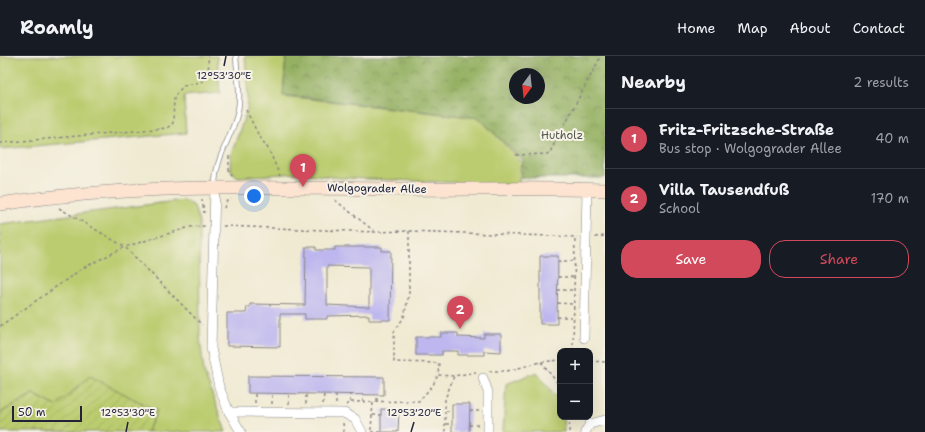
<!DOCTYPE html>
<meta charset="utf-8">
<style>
:root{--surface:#171b24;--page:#242831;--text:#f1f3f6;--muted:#9ea1a6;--line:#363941;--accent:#d1495b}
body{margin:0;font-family:"Shantell Sans",sans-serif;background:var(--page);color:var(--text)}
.controls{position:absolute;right:12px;bottom:12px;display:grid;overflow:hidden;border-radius:8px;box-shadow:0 4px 16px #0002}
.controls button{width:36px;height:36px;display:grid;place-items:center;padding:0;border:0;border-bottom:1px solid var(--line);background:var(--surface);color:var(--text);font:20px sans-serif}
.compass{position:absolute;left:509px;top:12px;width:36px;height:36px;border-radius:50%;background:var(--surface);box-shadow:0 4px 16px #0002;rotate:195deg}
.scale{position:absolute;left:12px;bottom:10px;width:70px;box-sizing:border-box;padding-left:4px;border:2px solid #22223b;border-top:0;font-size:11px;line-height:14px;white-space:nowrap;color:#22223b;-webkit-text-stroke:3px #f7f3e8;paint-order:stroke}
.you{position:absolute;left:254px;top:140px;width:14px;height:14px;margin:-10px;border:3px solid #fff;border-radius:50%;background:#1a73e8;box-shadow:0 0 0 6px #1a73e833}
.badge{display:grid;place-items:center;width:26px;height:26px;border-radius:50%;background:var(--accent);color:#fff;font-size:13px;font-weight:700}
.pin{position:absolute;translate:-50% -33px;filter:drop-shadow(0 1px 2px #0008)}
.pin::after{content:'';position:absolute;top:21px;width:14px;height:12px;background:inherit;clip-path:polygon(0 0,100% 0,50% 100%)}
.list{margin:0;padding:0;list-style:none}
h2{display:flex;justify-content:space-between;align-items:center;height:52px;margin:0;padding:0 16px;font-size:17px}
h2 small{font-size:13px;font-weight:400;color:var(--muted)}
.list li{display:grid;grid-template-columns:26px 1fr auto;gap:12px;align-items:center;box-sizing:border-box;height:60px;padding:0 16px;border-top:1px solid var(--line)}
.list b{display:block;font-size:15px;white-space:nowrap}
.list p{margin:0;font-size:13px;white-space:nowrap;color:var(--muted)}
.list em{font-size:13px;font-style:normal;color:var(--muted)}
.actions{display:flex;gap:8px;padding:12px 16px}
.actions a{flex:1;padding:9px 0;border:1px solid var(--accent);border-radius:16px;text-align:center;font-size:14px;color:var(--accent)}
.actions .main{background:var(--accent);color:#fff}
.map{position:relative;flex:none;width:605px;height:376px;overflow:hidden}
header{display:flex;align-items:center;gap:24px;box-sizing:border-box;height:56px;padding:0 20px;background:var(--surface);border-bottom:1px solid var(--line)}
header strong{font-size:19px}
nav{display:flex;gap:22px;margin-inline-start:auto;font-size:14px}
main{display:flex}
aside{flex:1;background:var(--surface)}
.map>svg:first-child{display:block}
.grass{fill:#bbcc6f;stroke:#6e7755}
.forest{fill:url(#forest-crowns);stroke:#5b694e;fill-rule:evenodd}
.garden{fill:url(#garden-furrows);stroke:#6e7755}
.building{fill:#beb7ef;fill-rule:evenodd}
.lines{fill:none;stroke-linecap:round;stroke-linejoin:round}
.service-casing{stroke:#898686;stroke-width:6}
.minor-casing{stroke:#898686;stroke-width:10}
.secondary-casing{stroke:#898686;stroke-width:14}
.path{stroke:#898686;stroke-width:1.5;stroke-dasharray:3 3;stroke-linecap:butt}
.service{stroke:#fff;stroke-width:4.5}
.minor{stroke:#fff;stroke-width:9}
.secondary{stroke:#fde4d1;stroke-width:13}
.ticks{fill:none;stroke:#22223b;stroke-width:1.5}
.labels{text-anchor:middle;stroke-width:4;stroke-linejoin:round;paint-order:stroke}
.park-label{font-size:11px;fill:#50554b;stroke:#f7f3e8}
.street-label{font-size:11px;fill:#22223b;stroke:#f7f3e8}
.ticks-label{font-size:10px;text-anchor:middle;fill:#22223b;stroke:#f7f3e8;stroke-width:4;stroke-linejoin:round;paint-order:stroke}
</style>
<header>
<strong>Roamly</strong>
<nav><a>Home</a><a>Map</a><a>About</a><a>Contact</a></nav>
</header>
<main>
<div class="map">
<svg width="605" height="376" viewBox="0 0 605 376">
<defs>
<pattern id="forest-crowns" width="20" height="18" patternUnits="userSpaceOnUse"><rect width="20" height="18" fill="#94b062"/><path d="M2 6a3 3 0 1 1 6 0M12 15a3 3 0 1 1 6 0" fill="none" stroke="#788f52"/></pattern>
<pattern id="garden-furrows" width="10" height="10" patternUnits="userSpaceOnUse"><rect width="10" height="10" fill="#bbcc6f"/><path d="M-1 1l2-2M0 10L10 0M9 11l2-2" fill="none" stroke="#a0af61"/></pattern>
</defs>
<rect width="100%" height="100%" fill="#f7f3e8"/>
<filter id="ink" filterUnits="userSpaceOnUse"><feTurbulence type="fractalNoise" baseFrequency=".025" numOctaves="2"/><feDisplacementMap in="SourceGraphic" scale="8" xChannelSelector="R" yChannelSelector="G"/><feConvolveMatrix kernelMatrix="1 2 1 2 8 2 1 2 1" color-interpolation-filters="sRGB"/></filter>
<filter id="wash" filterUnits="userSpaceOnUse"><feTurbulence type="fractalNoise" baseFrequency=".012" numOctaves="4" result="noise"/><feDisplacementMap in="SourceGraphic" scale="16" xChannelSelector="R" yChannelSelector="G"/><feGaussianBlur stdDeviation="0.9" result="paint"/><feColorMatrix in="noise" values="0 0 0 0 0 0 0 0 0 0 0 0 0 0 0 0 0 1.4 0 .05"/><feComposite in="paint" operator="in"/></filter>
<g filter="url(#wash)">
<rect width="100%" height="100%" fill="#f0ead2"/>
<!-- grass -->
<g class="grass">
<path d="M0,0h217l3,37 -36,3 2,37 -186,16z"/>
<path d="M245,0h41l-3,40 196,22 42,43 -2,24 -178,-7 -42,-5 -61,4 -6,-5 -2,-5 1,-13 16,-44 1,-13z"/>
<path d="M183,144l11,6 5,16 1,115 4,35 22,60h-79l10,-21 -101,-5 -23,-12 -33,19v-189z"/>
<path d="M537,316l23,30v15h3l1,15h-61l3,-48z"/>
</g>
<!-- forest -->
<path class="forest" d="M286,0h319v122h-84l2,-17 -44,-43 -196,-23zM515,18h24v24h-24z"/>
<!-- garden -->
<path class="garden" d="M90,320l67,35 -10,21h-147v-19l33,-19 23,12z"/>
<g id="blocks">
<!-- building -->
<g class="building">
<path d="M306,191h10v3h19v-3h47v4h9l-1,69h-21v-5l-42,1v3h-22v-5h-25v33l-53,-1v-33h19l1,-6h3v-3l55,1zM327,210l42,1v40l-42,-2z"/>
<path d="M540,200h18l-1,68h-17z"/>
<path d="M441,277h17v4l26,1v-4h17v18l-17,-1v4h-26v-4h-16v4h-26v-18h25z"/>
<path d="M248,320l136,1v18l-136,-2z"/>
<path d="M452,348h18l-1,28h-17z"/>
<path d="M381,353l18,1 -1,22h-17z"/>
</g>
</g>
</g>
<g filter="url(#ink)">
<use href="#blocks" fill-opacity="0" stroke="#898686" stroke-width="1"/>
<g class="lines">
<defs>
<path id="service" d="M215,130c0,-27 15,-46 22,-71 5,-19 0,-40 -1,-59"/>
<g id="minor">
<path d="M215,130l-4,162 8,39 10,25 12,20"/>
<path d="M584,282l3,-149"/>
<path d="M483,322l5,14v40"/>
<path d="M229,356l115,1 11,6 7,13"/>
<path d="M585,376l5,-8 15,-4"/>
</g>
<path id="secondary" d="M0,148c129,-20 256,-17 386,-15 73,1 146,-2 219,1"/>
</defs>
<!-- service casing -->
<use href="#service" class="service-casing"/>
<!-- minor casing -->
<use href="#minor" class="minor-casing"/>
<!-- secondary casing -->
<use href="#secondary" class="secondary-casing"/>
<!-- path -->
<g class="path">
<path d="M246,54l12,24 11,16 11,26"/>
<path d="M0,87l167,-15 6,-5 1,-26 9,-11 21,-5 5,-5 -1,-20"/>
<path d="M516,99l33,-1 52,-98"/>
<path d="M229,100v14l4,7"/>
<path d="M202,143l2,14"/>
<path d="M335,144l39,31"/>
<path d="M59,152l66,39 77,78"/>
<path d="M224,152l2,-6 5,-3"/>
<path d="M223,170l152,6 34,-1 168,6"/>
<path d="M409,175v63l-5,23 -10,15v30l45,1 -1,12 16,1 22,-4"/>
<path d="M595,181l10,-1"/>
<path d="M558,205h16"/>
<path d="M558,221h16"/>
<path d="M557,234h17"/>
<path d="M557,247l16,1"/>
<path d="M557,261h16"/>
<path d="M0,270l83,-58 42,-21 65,-20 15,-1"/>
<path d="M573,295l2,-114"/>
<path d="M578,295l2,-5"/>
<path d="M590,305l15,1"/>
<path d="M541,306l19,24"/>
<path d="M489,315h18l34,-9 19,-2"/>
<path d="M377,345v-6"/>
<path d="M350,346v-8"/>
<path d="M363,346v-7"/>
<path d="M255,347v-10"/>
<path d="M272,348v-10"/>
<path d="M289,348v-10"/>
<path d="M306,348v-10"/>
<path d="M323,348l1,-10"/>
<path d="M336,348v-10"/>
<path d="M346,349l4,-3 69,-1 14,-16 5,-10"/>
<path d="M446,355h6"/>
<path d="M470,355h10"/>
<path d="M373,359h8"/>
<path d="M343,367l1,9"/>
<path d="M446,368h6"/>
<path d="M469,369h11"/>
<path d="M371,374l2,-28"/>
<path d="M371,376h10"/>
<path d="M445,376v-33l9,-23"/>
<path d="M569,376l1,-15"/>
</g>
<!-- service -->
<use href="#service" class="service"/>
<!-- minor -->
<use href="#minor" class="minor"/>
<!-- secondary -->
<use href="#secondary" class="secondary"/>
</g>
</g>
<!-- ticks -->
<path class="ticks" d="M224,10l2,-10M126,376l2,-10M411,376l3,-10"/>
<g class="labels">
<!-- park labels -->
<g class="park-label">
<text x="562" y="83">Hutholz</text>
</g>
<!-- street labels -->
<g class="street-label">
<text transform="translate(377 132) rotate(1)" y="4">Wolgograder Allee</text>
</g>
</g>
<g class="ticks-label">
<text x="224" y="23">12°53'30"E</text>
<text x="128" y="360">12°53'30"E</text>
<text x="414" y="360">12°53'20"E</text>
</g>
</svg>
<div class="controls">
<button>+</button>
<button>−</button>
</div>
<svg class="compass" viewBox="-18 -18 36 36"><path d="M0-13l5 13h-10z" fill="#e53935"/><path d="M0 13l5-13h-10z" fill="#9ea1a6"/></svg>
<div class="scale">50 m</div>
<div class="you"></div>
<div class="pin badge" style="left:303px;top:131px">1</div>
<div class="pin badge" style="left:460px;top:273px">2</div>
</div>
<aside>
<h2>Nearby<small>2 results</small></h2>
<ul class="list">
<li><span class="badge">1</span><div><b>Fritz-Fritzsche-Straße</b><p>Bus stop · Wolgograder Allee</p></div><em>40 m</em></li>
<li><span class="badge">2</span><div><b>Villa Tausendfuß</b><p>School</p></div><em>170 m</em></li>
</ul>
<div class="actions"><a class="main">Save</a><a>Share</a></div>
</aside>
</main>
